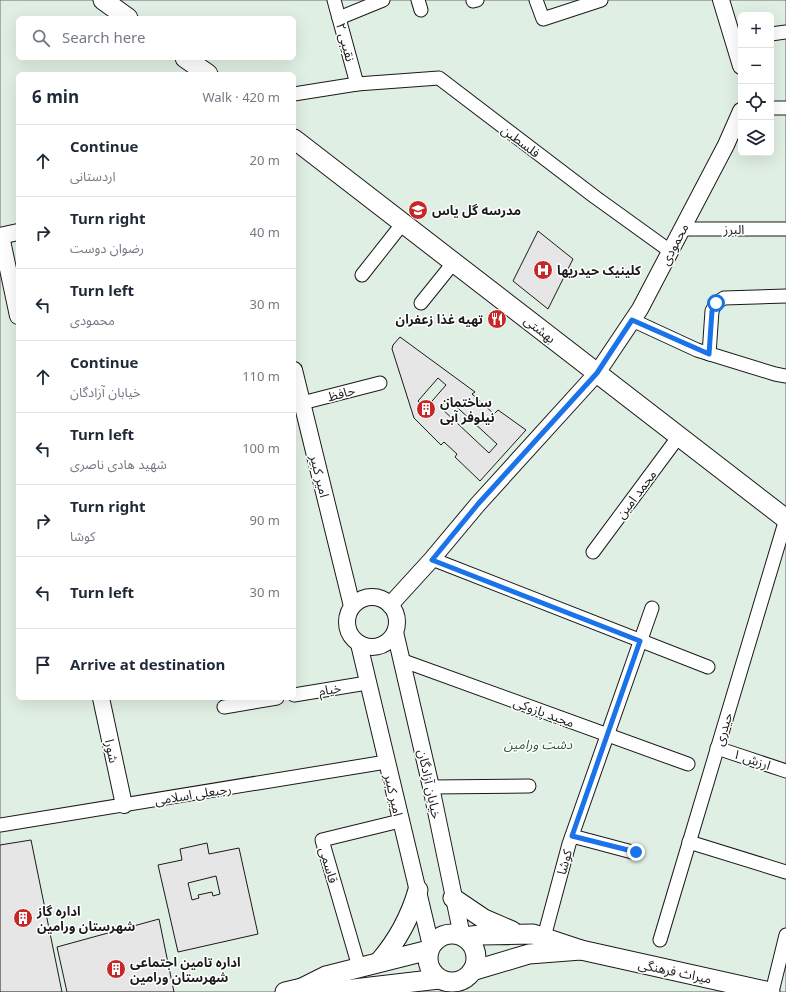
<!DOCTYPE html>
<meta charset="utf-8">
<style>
:root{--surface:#fff;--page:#f6f6f7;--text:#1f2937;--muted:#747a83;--line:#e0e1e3}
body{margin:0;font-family:Georgia,"Noto Sans Arabic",serif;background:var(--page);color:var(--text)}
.controls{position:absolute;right:12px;top:12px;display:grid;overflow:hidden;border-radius:6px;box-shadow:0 4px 16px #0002}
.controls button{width:36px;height:36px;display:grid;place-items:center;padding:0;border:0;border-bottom:1px solid var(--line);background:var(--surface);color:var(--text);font:20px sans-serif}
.stop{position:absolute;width:12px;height:12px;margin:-9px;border:3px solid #1a73e8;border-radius:50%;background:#fff}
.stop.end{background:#1a73e8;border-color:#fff;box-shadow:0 1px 4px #0008}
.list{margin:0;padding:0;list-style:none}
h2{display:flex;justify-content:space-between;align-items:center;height:52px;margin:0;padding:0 16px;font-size:17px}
h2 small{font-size:13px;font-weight:400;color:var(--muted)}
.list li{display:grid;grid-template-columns:26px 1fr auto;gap:12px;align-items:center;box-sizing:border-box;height:72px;padding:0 16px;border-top:1px solid var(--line)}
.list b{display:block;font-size:15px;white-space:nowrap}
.list p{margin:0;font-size:13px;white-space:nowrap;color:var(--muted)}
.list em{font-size:13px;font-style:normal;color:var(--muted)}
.icon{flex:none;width:22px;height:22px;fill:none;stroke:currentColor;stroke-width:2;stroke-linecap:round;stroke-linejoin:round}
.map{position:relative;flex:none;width:786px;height:992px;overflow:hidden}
.search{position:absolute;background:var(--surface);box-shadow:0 4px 16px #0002;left:16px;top:16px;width:280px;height:44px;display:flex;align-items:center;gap:10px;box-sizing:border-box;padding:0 14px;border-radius:6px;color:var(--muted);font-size:15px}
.panel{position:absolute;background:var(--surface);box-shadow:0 4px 16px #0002;left:16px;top:72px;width:280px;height:628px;border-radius:6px}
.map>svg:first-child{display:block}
.green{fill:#e0efe3;stroke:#6a6a6a;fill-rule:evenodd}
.building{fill:#e6e6e6;stroke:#1a1a1a;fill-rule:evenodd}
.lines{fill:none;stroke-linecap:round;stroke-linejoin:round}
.minor-casing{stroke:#1a1a1a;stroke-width:15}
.tertiary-casing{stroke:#1a1a1a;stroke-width:18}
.secondary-casing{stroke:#1a1a1a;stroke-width:21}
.minor{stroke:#fff;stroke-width:13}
.tertiary{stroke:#fff;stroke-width:16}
.secondary{stroke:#fff;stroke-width:19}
.route{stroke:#1a73e8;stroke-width:5}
.labels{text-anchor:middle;stroke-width:3;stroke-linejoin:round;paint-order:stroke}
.street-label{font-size:13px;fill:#1a1a1a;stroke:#fff}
.poi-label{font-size:13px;font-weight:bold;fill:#1a1a1a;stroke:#fff;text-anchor:start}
.park-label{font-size:13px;font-style:italic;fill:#2b5a34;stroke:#fff}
</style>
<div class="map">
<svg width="786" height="992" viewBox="0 0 786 992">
<rect width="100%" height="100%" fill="#fff"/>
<!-- green -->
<path class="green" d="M0,0h786v992h-786zM741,15h30v138h-30zM18,18h276v40h-276zM18,74h276v624h-276z"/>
<!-- building -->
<g class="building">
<path d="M538,231l35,28 -25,50 -35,-28z"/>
<path d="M400,337l75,55 -3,2 22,20 4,-4 28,20 -46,51 -25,-24 2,-3 -13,-12 -3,3 -27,-27 -22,-69 1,-4zM438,378l8,7 -20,23 -8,-7zM448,399l49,45 -8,9 -49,-46z"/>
<path d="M31,840l31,152h-62v-147z"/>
<path d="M207,843l2,11 30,-6 19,86 -80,18 -20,-87 24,-5 -2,-11zM216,876l4,18 -7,2 -1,-4 -14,3 1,3 -7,2 -4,-17z"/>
<path d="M159,919l15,73h-107l-10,-45z"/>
</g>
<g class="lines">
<defs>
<g id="minor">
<path d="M334,0l23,84"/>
<path d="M418,0l3,10"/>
<path d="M536,0l7,19 58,-19"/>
<path d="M473,1l4,-1"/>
<path d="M339,18l44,-18"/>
<path d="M771,34l15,-2"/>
<path d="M294,94l63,-10 82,-6 156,119 75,54"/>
<path d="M771,108h15"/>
<path d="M682,229h104"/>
<path d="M362,275l41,-52"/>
<path d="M421,303l33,-41"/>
<path d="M632,320l65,30 78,24 11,2"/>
<path d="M709,354l3,-43 4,-8 8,-5 62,-2"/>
<path d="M302,403l78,-20"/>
<path d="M593,552l86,-116"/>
<path d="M432,559l276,108"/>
<path d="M401,660l287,104"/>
<path d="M294,695l73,-12"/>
<path d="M224,707l53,-9"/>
<path d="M717,748l69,23"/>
<path d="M431,787l98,-1"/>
<path d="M0,825l386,-63"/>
<path d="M572,836l64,17"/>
<path d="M689,842l97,30"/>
<path d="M544,937l25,-93 83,-236"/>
<path d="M660,940l126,-421"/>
<path d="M359,967l-37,-127 78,-19"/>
<path d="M772,992l14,-57"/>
</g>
<g id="tertiary">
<path d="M721,0l20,66"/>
<path d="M0,236l18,-4"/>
<path d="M1,236l17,80"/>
<path d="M294,370l58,236"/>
<circle cx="372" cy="622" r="25"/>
<path d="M390,605l42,-46 46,-55 119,-131 43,-64 86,-164 15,-34"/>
<path d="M395,632l36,155 31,149"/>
<path d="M359,644l72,302"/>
<path d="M101,698l23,107"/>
</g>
<g id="secondary">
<path d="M103,0l25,18"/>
<path d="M185,58l23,16"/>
<path d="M294,139l492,380"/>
<path d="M453,898l31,21 28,12"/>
<circle cx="452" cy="958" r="24"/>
<path d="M464,937l16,-2 53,-1 48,16 -52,4 -57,17"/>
<path d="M581,950l189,42"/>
<path d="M379,962c19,-22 31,-44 39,-72"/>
<path d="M302,988l26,4 111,-13"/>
<path d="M285,992l17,-4 24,-12 103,-26"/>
</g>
</defs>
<!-- minor casing -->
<use href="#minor" class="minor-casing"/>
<!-- tertiary casing -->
<use href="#tertiary" class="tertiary-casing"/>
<!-- secondary casing -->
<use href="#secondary" class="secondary-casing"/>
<!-- minor -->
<use href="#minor" class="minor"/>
<!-- tertiary -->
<use href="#tertiary" class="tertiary"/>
<!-- secondary -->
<use href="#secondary" class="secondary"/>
</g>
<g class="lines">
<!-- route -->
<path class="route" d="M636,852l-64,-16 68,-195 -208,-81 46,-56 119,-131 35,-53 77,34 3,-43 4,-8"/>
</g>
<!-- icons -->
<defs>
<symbol id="school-disc" viewBox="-11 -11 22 22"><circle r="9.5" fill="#c62828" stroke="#fff"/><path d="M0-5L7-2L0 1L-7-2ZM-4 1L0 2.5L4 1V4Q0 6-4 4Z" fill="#fff"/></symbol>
<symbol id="hospital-disc" viewBox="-11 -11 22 22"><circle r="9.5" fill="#c62828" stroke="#fff"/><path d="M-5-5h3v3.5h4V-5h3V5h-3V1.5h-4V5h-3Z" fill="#fff"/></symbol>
<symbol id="restaurant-disc" viewBox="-11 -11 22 22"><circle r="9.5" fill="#c62828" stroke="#fff"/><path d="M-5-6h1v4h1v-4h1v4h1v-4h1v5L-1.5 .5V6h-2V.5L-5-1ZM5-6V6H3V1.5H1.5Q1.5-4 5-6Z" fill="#fff"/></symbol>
<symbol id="building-disc" viewBox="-11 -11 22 22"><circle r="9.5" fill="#c62828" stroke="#fff"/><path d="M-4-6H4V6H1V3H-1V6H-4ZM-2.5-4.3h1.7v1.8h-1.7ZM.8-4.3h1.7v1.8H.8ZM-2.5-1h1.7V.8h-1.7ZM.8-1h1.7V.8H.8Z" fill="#fff"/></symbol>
</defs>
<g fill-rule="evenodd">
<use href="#school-disc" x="407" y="199" width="22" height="22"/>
<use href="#hospital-disc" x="532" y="259" width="22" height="22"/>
<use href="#restaurant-disc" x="486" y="308" width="22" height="22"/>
<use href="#building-disc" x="415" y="398" width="22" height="22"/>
<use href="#building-disc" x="12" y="907" width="22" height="22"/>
<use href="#building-disc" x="105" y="958" width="22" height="22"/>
</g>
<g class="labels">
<!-- street labels -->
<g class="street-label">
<text transform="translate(346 42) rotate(75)" y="5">نقیبی ۲</text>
<text transform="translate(521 141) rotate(37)" y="5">فلسطین</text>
<text x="734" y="234">البرز</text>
<text transform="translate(674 244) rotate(-62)" y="5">محمودی</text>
<text transform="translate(540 329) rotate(38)" y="5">بهشتی</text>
<text transform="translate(341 393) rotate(-15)" y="5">حافظ</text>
<text transform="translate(320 476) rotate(76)" y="5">امیر کبیر</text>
<text transform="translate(636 494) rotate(-53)" y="5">محمد امین</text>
<text transform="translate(330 689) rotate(-9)" y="5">خیام</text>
<text transform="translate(544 712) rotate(20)" y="5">مجید پازوکی</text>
<text transform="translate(723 729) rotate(-73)" y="5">حیدری</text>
<text transform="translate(112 751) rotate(78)" y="5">شورا</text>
<text transform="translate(752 759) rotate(19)" y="5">ارزش ۱</text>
<text transform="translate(430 784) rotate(78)" y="5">خیابان آزادگان</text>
<text transform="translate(193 794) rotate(-9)" y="5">رجبعلی اسلامی</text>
<text transform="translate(394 795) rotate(77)" y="5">امیر کبیر</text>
<text transform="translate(564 862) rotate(-75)" y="5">کوشا</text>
<text transform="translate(329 865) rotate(74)" y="5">قاسمی</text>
<text transform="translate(675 971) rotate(12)" y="5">میراث فرهنگی</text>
</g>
<!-- poi labels -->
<g class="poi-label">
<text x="432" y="215">مدرسه گل یاس</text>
<text x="557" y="275">کلینیک حیدریها</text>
<text x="483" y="324" text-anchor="end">تهیه غذا زعفران</text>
<text x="440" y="407">ساختمان<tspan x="440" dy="15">نیلوفر آبی</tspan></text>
<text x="37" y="916">اداره گاز<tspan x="37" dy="15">شهرستان ورامین</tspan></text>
<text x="130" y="967">اداره تامین اجتماعی<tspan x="130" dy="15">شهرستان ورامین</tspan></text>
</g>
<!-- park labels -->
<g class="park-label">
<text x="538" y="749">دشت ورامین</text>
</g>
</g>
</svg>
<div class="controls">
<button>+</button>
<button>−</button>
<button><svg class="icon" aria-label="locate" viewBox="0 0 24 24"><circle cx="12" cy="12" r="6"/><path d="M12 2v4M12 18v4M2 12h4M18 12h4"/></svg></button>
<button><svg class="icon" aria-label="layers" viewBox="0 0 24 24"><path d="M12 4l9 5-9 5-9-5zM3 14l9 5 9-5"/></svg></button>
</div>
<div class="stop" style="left:716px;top:303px"></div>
<div class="stop end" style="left:636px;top:852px"></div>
<div class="search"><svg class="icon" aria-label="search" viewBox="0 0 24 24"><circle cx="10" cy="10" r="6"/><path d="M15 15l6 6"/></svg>Search here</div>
<section class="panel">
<h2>6 min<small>Walk · 420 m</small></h2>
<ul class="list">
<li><svg class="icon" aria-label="ahead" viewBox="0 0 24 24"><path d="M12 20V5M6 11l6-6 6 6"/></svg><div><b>Continue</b><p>اردستانی</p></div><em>20 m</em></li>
<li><svg class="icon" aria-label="right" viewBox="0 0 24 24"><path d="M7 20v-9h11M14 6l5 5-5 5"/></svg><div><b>Turn right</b><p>رضوان دوست</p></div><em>40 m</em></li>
<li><svg class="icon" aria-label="left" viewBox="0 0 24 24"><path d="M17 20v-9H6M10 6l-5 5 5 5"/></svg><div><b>Turn left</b><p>محمودی</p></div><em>30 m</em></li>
<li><svg class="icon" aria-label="ahead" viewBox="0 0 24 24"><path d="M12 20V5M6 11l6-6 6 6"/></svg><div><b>Continue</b><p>خیابان آزادگان</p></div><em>110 m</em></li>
<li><svg class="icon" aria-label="left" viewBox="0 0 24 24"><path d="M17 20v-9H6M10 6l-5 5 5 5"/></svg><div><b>Turn left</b><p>شهید هادی ناصری</p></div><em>100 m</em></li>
<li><svg class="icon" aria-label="right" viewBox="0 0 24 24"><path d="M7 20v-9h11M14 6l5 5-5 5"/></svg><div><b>Turn right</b><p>کوشا</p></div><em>90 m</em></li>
<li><svg class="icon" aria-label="left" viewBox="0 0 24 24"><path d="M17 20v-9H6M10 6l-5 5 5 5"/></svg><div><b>Turn left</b></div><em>30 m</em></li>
<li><svg class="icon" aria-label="arrive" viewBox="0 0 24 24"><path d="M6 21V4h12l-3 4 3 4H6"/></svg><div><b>Arrive at destination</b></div></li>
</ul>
</section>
</div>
